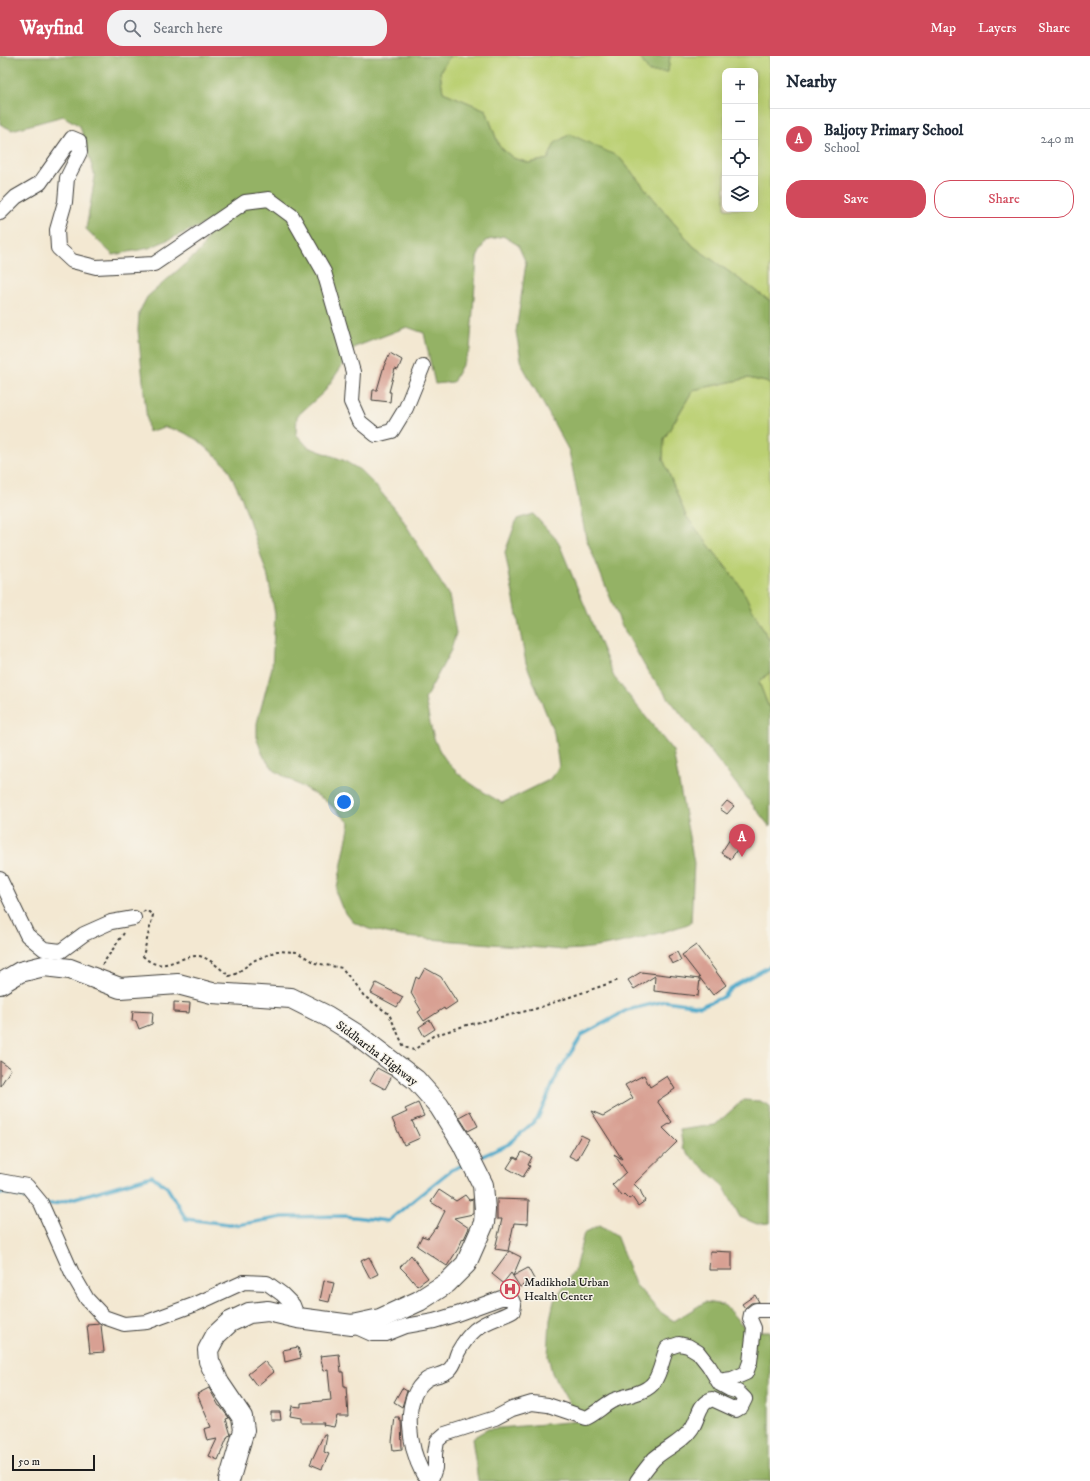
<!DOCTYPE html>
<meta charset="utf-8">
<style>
:root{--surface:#fff;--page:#f2f2f3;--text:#1f2937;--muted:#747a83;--line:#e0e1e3;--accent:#d1495b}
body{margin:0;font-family:"IM FELL DW Pica",serif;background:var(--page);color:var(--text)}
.controls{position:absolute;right:12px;top:12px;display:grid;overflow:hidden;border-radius:8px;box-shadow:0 4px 16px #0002}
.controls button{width:36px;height:36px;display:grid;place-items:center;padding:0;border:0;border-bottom:1px solid var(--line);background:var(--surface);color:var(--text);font:20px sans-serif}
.scale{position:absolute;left:12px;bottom:10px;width:83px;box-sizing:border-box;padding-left:4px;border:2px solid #1c1c1c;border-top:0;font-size:11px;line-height:14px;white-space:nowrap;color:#1c1c1c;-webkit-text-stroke:3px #f7f3e8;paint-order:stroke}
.you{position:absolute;left:344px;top:746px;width:14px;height:14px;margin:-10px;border:3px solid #fff;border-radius:50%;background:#1a73e8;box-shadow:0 0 0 6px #1a73e833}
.badge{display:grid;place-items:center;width:26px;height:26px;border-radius:50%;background:var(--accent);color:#fff;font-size:13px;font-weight:700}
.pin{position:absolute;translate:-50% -33px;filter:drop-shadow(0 1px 2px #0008)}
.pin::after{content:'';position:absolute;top:21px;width:14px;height:12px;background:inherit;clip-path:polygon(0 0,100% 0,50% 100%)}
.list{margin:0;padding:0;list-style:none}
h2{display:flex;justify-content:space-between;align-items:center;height:52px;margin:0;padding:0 16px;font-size:17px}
h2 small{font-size:13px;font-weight:400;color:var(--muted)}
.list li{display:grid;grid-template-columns:26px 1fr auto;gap:12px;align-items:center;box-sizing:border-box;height:60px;padding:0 16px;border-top:1px solid var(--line)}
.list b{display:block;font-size:15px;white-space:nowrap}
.list p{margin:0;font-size:13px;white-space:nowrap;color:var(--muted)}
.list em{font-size:13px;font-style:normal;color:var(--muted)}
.actions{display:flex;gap:8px;padding:12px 16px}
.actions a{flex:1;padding:9px 0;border:1px solid var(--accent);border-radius:16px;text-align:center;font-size:14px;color:var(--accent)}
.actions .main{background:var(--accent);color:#fff}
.icon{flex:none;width:22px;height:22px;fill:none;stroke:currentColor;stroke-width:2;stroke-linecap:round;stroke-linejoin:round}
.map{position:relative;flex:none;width:770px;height:1425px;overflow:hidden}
header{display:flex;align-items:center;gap:24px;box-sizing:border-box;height:56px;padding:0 20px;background:var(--accent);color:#fff}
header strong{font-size:19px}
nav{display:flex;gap:22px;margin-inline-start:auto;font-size:14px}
.search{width:280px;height:36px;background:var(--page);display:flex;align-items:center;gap:10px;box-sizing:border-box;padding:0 14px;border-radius:16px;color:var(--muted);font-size:15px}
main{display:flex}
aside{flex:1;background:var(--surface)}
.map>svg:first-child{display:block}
.green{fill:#bbd073;stroke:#6c7648;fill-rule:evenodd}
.forest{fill:#94b265;stroke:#586740}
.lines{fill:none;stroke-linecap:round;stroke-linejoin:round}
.stream{stroke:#4aa7c9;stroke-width:3.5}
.building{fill:#d8a093}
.minor-casing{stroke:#3c3b37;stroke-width:16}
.highway-casing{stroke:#3c3b37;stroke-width:22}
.path{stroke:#3c3b37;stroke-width:2;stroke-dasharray:3 3;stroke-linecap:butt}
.minor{stroke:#fff;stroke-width:14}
.highway{stroke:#fff;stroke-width:20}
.labels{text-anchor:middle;stroke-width:3;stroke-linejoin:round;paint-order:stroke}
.street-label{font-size:12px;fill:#1c1c1c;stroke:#f7f3e8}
.poi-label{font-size:12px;fill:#1c1c1c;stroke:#f7f3e8;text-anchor:start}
</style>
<header>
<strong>Wayfind</strong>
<div class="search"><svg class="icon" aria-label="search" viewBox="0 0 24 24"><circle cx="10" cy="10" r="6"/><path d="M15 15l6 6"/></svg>Search here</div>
<nav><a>Map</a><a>Layers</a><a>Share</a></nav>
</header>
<main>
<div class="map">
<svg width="770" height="1425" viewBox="0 0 770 1425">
<rect width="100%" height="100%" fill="#f7f3e8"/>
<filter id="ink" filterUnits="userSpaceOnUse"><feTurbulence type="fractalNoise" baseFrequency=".025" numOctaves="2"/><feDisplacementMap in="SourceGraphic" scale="8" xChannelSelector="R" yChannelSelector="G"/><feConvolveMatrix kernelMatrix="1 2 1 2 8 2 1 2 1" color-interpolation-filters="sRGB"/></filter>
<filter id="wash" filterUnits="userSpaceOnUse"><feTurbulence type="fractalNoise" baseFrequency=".012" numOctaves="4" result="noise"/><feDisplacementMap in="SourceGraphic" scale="16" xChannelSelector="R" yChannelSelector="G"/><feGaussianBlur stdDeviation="0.9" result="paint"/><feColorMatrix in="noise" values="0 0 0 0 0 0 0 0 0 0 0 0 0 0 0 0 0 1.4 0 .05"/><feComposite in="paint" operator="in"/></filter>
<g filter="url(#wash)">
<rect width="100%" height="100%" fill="#f3e8d2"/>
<!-- green -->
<g class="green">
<path d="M450,0h189l11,16 18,-1 2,-15h100v245l-77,-55 -74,-89 -64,-14 -7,16 -19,4 -16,-5 -14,-12 -13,-36 -43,-18 -3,-20zM725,15h30v138h-30z"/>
<path d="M748,322l22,5v259l-31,-58 -53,-68 -23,-57 1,-20 29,-49z"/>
<path d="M770,616v39l-11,-29z"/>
</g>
<!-- forest -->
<g class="forest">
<path d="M0,0h450l-10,16 3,20 43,18 13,36 14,12 16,5 19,-4 7,-16 15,-9 49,23 74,89 77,55v82l-22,-5 -55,12 -29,49 -1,20 23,57 53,68 31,58v30l-11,10 11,29v116l-122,-155 -27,-48 -35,-86 -17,-87 -47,-86 -6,-33 10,-69 -8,-18 -15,-9 -18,5 -8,17 -7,92 -17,32 -18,2 -11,-51 -17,-6 -52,20 -31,45 -27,24 -1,18 12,13 35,13 17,10 14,14 26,31 49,81 7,37 -5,17 -26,49c3,13 5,27 9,39 11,32 41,49 68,65l47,-23 10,-13 -5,-34 -28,-70 -21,-111 12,-33 16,-5 25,27 56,136 59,74 21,112 -3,60c-39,13 -85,26 -126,27l-160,-13 -36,-8 -16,-7 -11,-14 -6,-15 14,-70 -25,-23 -50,-29 -11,-14 -7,-17v-17l15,-56 3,-53 -7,-37 -27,-81 -15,-31 -27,-24 -16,-9 -18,-5 -17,5 -10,-102 1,-17 8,-16 54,-47 15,-31 -67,29 -36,7 -27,-26 9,-52 -15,-51 -17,-10 -51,14 -12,-6z"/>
<path d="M639,0h31l-2,16h-19z"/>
<path d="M743,1044l17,1 10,5v117l-13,1 -17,-7 -17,-32 -40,-36 -3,-19 35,-5z"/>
<path d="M600,1169l16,10 19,49 24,27 15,10 31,-19 19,3 24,26h22v150h-292l-6,-43 16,-9 91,-8 -27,-48 -4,-17 2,-37 4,-18 21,-32 9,-36z"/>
</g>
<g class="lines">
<!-- stream -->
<g class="stream">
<path d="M476,1103l33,-15 29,-26 20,-45 24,-38 45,-25 38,-9 36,5 22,-9 11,-11 36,-20"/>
<path d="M0,1137l11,1 21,6"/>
<path d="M46,1148h8l98,-28 15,11 19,32 51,6 46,-8 62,-1 43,5 63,-51 14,-6"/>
</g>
</g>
<g id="blocks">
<!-- building -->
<g class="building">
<path d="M390,297l12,7 -4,10 -3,-1 -6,23h2l-1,10 -18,-2 1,-10h4l7,-24z"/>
<path d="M727,745l7,5 -7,8 -7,-5z"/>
<path d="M737,772l3,8 7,-3 4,14 -13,1 -7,11 -10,-6z"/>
<path d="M696,889l30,40 -13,10 -31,-40z"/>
<path d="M677,896l4,8 -9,4 -4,-8z"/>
<path d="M425,912l16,9 16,25 -12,8 -1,-2 -20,13 -6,-9 3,-2 -10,-17 5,-16 3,2z"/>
<path d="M641,916l59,7 -2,17 -44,-5 1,-15 -21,13 -6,-9z"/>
<path d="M376,927l27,14 -6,10 -26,-14z"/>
<path d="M174,946l16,1 -1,10 -15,-1z"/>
<path d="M133,955l20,1 -1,12 -13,5 -3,-8h-4z"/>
<path d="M430,964l5,9 -11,7 -5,-9z"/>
<path d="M0,1005l11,8 -11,17z"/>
<path d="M377,1012l15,8 -7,13 -15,-8z"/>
<path d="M644,1019l6,12 17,-11 8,13 -18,12 15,21 -9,6 14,14 -43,42 6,6 5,11 -7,5 -6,-9 -3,2 -5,-5 -2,2 -10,-11 14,-13 -12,-18 8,5 -31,-48 12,5 30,-18 -8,-13z"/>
<path d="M418,1047l6,13 -12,5 8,17 -16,7 -12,-26 15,-7 -2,-3z"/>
<path d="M470,1055l8,15 -10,5 -9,-14z"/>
<path d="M581,1079l8,4 -12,21 -8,-4z"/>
<path d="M522,1096l10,5 -4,8 2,1 -7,11 -16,-9 7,-11 4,2z"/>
<path d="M439,1134l17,11 9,-6 4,5 4,-1v15l-19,4 15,10 -5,11 -1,-1 -5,11 -11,17 -30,-20 5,-10 6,2 7,-10 1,1 9,-18 -14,-9z"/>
<path d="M497,1143l32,1 -1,24 -14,-1 -6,28 -13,-2 7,-30h-5z"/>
<path d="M509,1195l12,6 -8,19 15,-8 6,11 -14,8 -9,-14 -8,10 -11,-9z"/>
<path d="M710,1195l22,1v18h-23z"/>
<path d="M411,1199l17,23 -11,8 -9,-11 -8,-8z"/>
<path d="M369,1201l9,17 -8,4 -9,-17z"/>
<path d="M324,1225l10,2 -5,19 -9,-2z"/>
<path d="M755,1239l4,7 -8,1 -6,5 -3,-4z"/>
<path d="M100,1268l1,1 3,27 -14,1 -3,-28z"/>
<path d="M298,1291l3,11 -16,4 -2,-12z"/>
<path d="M339,1298l2,18h2l1,14h2l2,30h-11l-3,11 -11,-2 1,-2h-23v-5l-11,-2 2,-10 9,1v-4l30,-3 -3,-30 -4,1 -4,-15z"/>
<path d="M264,1305l10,11 -17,14 -9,-12z"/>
<path d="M209,1332l10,18h1l9,12 -3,1 5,16 -3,1 -10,24 -9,-4 8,-17 -10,2 -3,-12 7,-2 -14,-33z"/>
<path d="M402,1332l5,3 -5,16 -8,-5z"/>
<path d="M271,1356h9l1,8h-10z"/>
<path d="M395,1361h4l1,4h1l1,28 -9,1 -1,-8z"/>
<path d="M324,1378l3,1 -3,17 5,2 -7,15 -12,-5z"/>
</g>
</g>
</g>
<g filter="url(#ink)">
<use href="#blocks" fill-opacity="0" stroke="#3c3b37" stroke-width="1"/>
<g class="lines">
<defs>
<g id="minor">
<path d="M0,157l16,-16 24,-14 32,-45 7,3 1,11 -13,26 -2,24 -8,28 1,18 14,13 24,6 58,-3 91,-62 24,-3 23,17 32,56 29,100 -2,30 9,20 16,13 16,-4 14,-23 17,-42"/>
<path d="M0,823l27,56 17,14 17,2 23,-17 27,-12 23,-4"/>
<path d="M0,1125l27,5 14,17 31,70 15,26 17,18 20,7 23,-2 49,-18 48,-22 23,1 15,11 11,11 5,13"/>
<path d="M352,1269l20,9h14l20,-8 28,-5 23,-7 44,-16h7l4,2 2,5 -1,6c-12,7 -27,9 -38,19 -6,5 -13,15 -17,22 -3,7 -3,13 -9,18 -7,6 -16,5 -23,10 -26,20 -16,69 -3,94l9,3 3,-9v-14l2,-13 8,-7 50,-16 17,-9 20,-6 16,2 38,13c9,-4 17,-12 26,-17 12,-6 34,-7 42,-19 7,-10 8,-23 13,-34l12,-4 9,2 10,6 11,14 11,18 9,5 9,3 7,7 -4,8 -5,3 -24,-11c-15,6 -12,17 -20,29 -9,14 -26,20 -38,31 -6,7 -12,15 -17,22"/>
<path d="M718,1325l14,-2 14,-6 4,-11 4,-34 -4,-9 1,-5 5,-4h14"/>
</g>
<path id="highway" d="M0,928l20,-12 24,-6 26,3 50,19 58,-4 34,9 79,5 36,18 29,18 60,46 23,26 23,37 21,42 2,25 -1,13 -18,41 -19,19 -28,18 -39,18 -28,6 -54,-7 -30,-7 -19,2 -19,9 -14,13 -8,15 1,11 10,22 23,34 2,13 -15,51"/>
</defs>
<!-- minor casing -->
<use href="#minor" class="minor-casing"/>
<!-- highway casing -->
<use href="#highway" class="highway-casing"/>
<!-- path -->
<g class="path">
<path d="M143,856l3,-2 7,5 -10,41c18,19 34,0 55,0 9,0 24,14 31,20l5,-1 21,-15 22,-9 20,1 18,11 27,5 22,28 25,18 15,33 10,3 19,-14 34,-11 68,-16 84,-29"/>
<path d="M102,909l22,-32"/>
</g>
<!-- minor -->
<use href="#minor" class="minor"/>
<!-- highway -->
<use href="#highway" class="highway"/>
</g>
</g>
<!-- icons -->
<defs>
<symbol id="hospital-ring" viewBox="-11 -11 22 22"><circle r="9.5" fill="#f7f3e8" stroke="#d1495b" stroke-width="1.5"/><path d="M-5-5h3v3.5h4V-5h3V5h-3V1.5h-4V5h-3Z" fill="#d1495b"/></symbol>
</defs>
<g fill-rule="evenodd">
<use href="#hospital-ring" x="499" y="1222" width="22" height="22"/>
</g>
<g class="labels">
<!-- street labels -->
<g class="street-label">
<text transform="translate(377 997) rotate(37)" y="4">Siddhartha Highway</text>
</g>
<!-- poi labels -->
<g class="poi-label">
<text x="524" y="1230">Madikhola Urban<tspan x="524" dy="14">Health Center</tspan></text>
</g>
</g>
</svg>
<div class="controls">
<button>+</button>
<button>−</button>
<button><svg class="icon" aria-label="locate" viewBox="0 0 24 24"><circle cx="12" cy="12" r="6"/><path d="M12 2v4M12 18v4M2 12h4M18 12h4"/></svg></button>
<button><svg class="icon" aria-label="layers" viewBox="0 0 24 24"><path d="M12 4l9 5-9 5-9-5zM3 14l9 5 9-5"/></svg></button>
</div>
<div class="scale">50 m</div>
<div class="you"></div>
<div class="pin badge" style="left:742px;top:801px">A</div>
</div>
<aside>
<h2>Nearby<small></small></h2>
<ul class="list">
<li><span class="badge">A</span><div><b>Baljoty Primary School</b><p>School</p></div><em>240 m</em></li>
</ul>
<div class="actions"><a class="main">Save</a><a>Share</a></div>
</aside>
</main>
